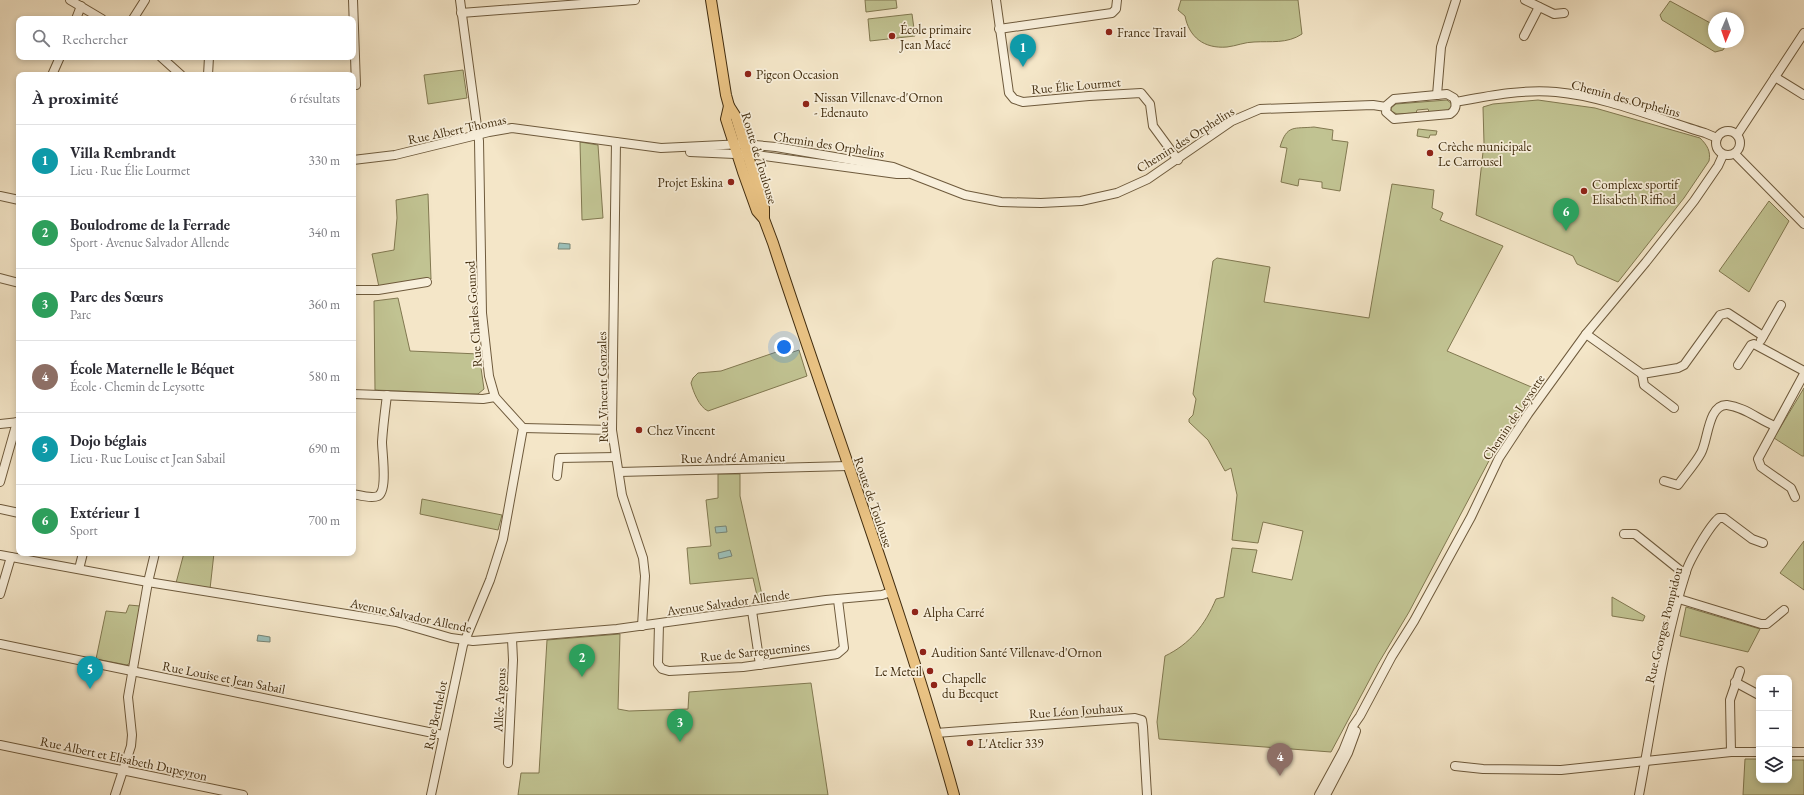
<!DOCTYPE html>
<html lang="fr">
<meta charset="utf-8">
<style>
:root{--surface:#fff;--page:#f7f7f7;--text:#2b2b33;--muted:#7c7c81;--line:#e1e1e2;--accent:#2563eb}
body{margin:0;font-family:"EB Garamond",serif;background:var(--page);color:var(--text)}
.controls{position:absolute;right:12px;bottom:12px;display:grid;overflow:hidden;border-radius:8px;box-shadow:0 2px 6px #0003}
.controls button{width:36px;height:36px;display:grid;place-items:center;padding:0;border:0;border-bottom:1px solid var(--line);background:var(--surface);color:var(--text);font:20px sans-serif}
.compass{position:absolute;left:1708px;top:12px;width:36px;height:36px;border-radius:50%;background:var(--surface);box-shadow:0 2px 6px #0003;rotate:182deg}
.you{position:absolute;left:784px;top:347px;width:14px;height:14px;margin:-10px;border:3px solid #fff;border-radius:50%;background:#1a73e8;box-shadow:0 0 0 6px #1a73e833}
.badge{display:grid;place-items:center;width:26px;height:26px;border-radius:50%;background:var(--accent);color:#fff;font-size:13px;font-weight:700}
.pin{position:absolute;translate:-50% -33px;filter:drop-shadow(0 1px 2px #0008)}
.pin::after{content:'';position:absolute;top:21px;width:14px;height:12px;background:inherit;clip-path:polygon(0 0,100% 0,50% 100%)}
.list{margin:0;padding:0;list-style:none}
h2{display:flex;justify-content:space-between;align-items:center;height:52px;margin:0;padding:0 16px;font-size:17px}
h2 small{font-size:13px;font-weight:400;color:var(--muted)}
.list li{display:grid;grid-template-columns:26px 1fr auto;gap:12px;align-items:center;box-sizing:border-box;height:72px;padding:0 16px;border-top:1px solid var(--line)}
.list b{display:block;font-size:15px;white-space:nowrap}
.list p{margin:0;font-size:13px;white-space:nowrap;color:var(--muted)}
.list em{font-size:13px;font-style:normal;color:var(--muted)}
.icon{flex:none;width:22px;height:22px;fill:none;stroke:currentColor;stroke-width:2;stroke-linecap:round;stroke-linejoin:round}
.map{position:relative;flex:none;width:1804px;height:795px;overflow:hidden}
.search{position:absolute;background:var(--surface);box-shadow:0 2px 6px #0003;left:16px;top:16px;width:340px;height:44px;display:flex;align-items:center;gap:10px;box-sizing:border-box;padding:0 14px;border-radius:8px;color:var(--muted);font-size:15px}
.panel{position:absolute;background:var(--surface);box-shadow:0 2px 6px #0003;left:16px;top:72px;width:340px;height:484px;border-radius:8px}
.map>svg:first-child{display:block}
.green{fill:#c1c392;stroke:#817850}
.water{fill:#9cbfb8;stroke:#788474}
.lines{fill:none;stroke-linecap:round;stroke-linejoin:round}
.minor-casing{stroke:#6e5a3c;stroke-width:10}
.major-casing{stroke:#412c0e;stroke-width:12}
.minor{stroke:#f8efdb;stroke-width:8}
.major{stroke:#eac384;stroke-width:10}
.poi-dot{fill:#8f2418;stroke:#f8efdb;stroke-width:1.5}
.labels{text-anchor:middle;stroke-width:3.5;stroke-linejoin:round;paint-order:stroke}
.poi-label{font-size:13px;fill:#412c0e;stroke:#f8efdb;text-anchor:start}
.street-label{font-size:13px;fill:#412c0e;stroke:#f8efdb}
</style>
<div class="map">
<svg width="1804" height="795" viewBox="0 0 1804 795">
<rect width="100%" height="100%" fill="#f4e6c8"/>
<filter id="stains"><feTurbulence type="fractalNoise" baseFrequency=".005" numOctaves="4"/><feColorMatrix values="0 0 0 0 .2 0 0 0 0 .09 0 0 0 0 .02 0 0 0 .5 -.17"/></filter>
<radialGradient id="worn" r=".72"><stop offset=".6" stop-color="#630" stop-opacity="0"/><stop offset="1" stop-color="#630" stop-opacity=".3"/></radialGradient>
<!-- green -->
<g class="green">
<path d="M865,0h31l1,8 -31,4z"/>
<path d="M1181,0h117l4,34c-15,10 -31,7 -48,8 -9,0 -18,4 -27,5 -23,2 -38,-10 -42,-31l-7,-6z"/>
<path d="M1670,1l44,24v17h14l-5,8 -8,2 -53,-32 -2,-5z"/>
<path d="M912,14l3,22 -45,5 -2,-22z"/>
<path d="M463,70l4,28 -39,6 -4,-29z"/>
<path d="M1447,100l5,4 -1,4 -3,3 -19,1 -1,-3 -11,1 -1,3 -19,1 -6,-3v-3l5,-4z"/>
<path d="M1538,100l57,8 105,30c7,7 11,13 9,23l-25,37 -66,84 -41,-18 -4,-8 -97,-41 8,-72 -1,-36 10,-3z"/>
<path d="M1314,127l19,3 -1,10 16,2 -8,49 -18,-3v-6l-23,-3 -1,7 -17,-4 6,-34 -7,-1c7,-23 14,-18 34,-20z"/>
<path d="M1418,129l19,2 -1,4h-6l-1,3 -12,-2z"/>
<path d="M580,142l18,3 5,73 -21,2z"/>
<path d="M1392,184l42,6 -2,18 11,5 -3,7 63,26 -56,105 89,38 -36,51 -91,172 -31,52 -47,88 -172,-13 -2,-17 8,-66c25,-12 40,-31 51,-57l8,-2 8,-49 25,2 -5,22 40,8 11,-49 -40,-9 -5,21 -26,-3 5,-45 -6,-27 -6,3 -17,-31 -19,-18v-3l4,-4 3,-16 -3,-5 20,-133 4,-3 53,9 -6,35 105,16z"/>
<path d="M428,194l3,85 -52,8 -7,-33 22,-4 3,-32 -1,-18z"/>
<path d="M1769,201l20,20 -40,71 -30,-21z"/>
<path d="M398,298l12,53 69,3 5,35 -6,5h-9l-94,-4 -1,-89z"/>
<path d="M788,348l2,5 9,-3 8,26 -99,35c-9,-4 -15,-20 -17,-28l2,-5 5,-5 23,-2z"/>
<path d="M1804,388v68h-2l-28,-18z"/>
<path d="M718,474h22v22l24,108h-5l-6,-26 -63,6 -3,-36 24,-2 -5,-46 12,-2z"/>
<path d="M422,499l80,16 -4,15 -78,-16z"/>
<path d="M1804,541v49l-24,-17z"/>
<path d="M184,553h30l-4,36 -34,-6z"/>
<path d="M1612,597l33,19 -2,5 -31,-5z"/>
<path d="M129,605l11,1 -10,57 -3,2 -31,-6 10,-48 20,2z"/>
<path d="M1686,607l74,22 -12,23 -68,-16z"/>
<path d="M620,634l-2,75 11,2 59,-2 1,-17 122,-9 17,112h-310l3,-22h18l8,-133z"/>
<path d="M1745,759h14v21h30v-20h15v35h-61z"/>
</g>
<!-- water -->
<g class="water">
<path d="M559,243l11,1v5h-12z"/>
<path d="M726,526l1,6 -11,1 -1,-6z"/>
<path d="M730,550l2,6 -13,3 -1,-6z"/>
<path d="M258,635l12,2v5l-13,-1z"/>
</g>
<g class="lines">
<defs>
<g id="minor">
<path d="M70,0l32,19"/>
<path d="M353,0l3,85"/>
<path d="M996,0l13,93 5,6 9,3 66,-6 52,-3 9,11 3,22 25,34"/>
<path d="M1525,0l29,14 10,-1"/>
<path d="M461,13l174,-13"/>
<path d="M76,19l5,-13"/>
<path d="M133,19l12,-19"/>
<path d="M999,29l113,-16 4,-4 1,-9"/>
<path d="M1524,36l15,-29"/>
<path d="M161,57l20,18"/>
<path d="M52,75l8,-18"/>
<path d="M208,75l1,-18"/>
<path d="M1775,77l29,18"/>
<path d="M1447,94l7,4c3,7 2,12 -4,16l-56,5 -8,-7 1,-7 7,-6z"/>
<path d="M1437,95l4,-48 15,-47"/>
<path d="M1456,102c32,-6 66,-13 100,-10 47,4 103,27 149,41l12,5"/>
<circle cx="1728" cy="143" r="12"/>
<path d="M1737,135l67,-102"/>
<path d="M616,142l-4,288 10,65 21,63 2,18 -3,50"/>
<path d="M690,152l67,3 140,19h10"/>
<path d="M1735,154l69,70"/>
<path d="M353,160l42,-5 94,-23 23,-4 149,20 83,-4 32,3 117,20 72,28 36,7 40,1 40,-2 36,-8 31,-14 84,-58 28,-12 113,-4 13,2"/>
<path d="M0,196l19,4"/>
<path d="M0,278l19,5"/>
<path d="M353,290h25l49,-8"/>
<path d="M1586,334l56,40 36,-6 6,-3 36,-50 8,-2 35,23"/>
<path d="M1761,340l20,-35"/>
<path d="M1738,365l13,-20 3,-1 50,27"/>
<path d="M1642,374l2,11 30,23"/>
<path d="M353,394l130,5 12,-2"/>
<path d="M0,424l19,-2"/>
<path d="M523,428l89,2"/>
<path d="M619,472l229,-6"/>
<path d="M557,476l2,-18 57,-1"/>
<path d="M1664,481l14,4c7,-10 17,-21 23,-32 7,-12 7,-49 26,-48 18,2 32,15 48,21"/>
<path d="M0,482l17,-60"/>
<path d="M353,494c6,1 18,5 25,2 10,-5 4,-44 4,-54 1,-16 3,-31 5,-47"/>
<path d="M1795,497l-4,-9 -30,-21 -3,-8 46,-85"/>
<path d="M0,509l19,4"/>
<path d="M1624,534h11l46,37 5,1"/>
<path d="M0,555l148,27 248,40 55,16 22,3 144,-12 209,-29 56,-5 9,-3"/>
<path d="M79,569l4,-16"/>
<path d="M0,594l11,-37"/>
<path d="M1679,599l82,25h6l17,-14"/>
<path d="M752,611l8,54"/>
<path d="M659,624l-1,40 4,5 7,2 74,-4 81,-11 13,-2 7,-6 -6,-48"/>
<path d="M0,644l443,91"/>
<path d="M1735,682l24,13"/>
<path d="M936,733l199,-15 7,2 1,7 4,68"/>
<path d="M0,745l243,50"/>
<path d="M1731,752l-1,-52 10,-29"/>
<path d="M1789,752h15"/>
<path d="M508,763l5,-103 -1,-21"/>
<path d="M1455,766l28,3 78,1 170,-18h28"/>
<path d="M115,795l16,-49 1,-11 -4,-38 20,-115 7,-29"/>
<path d="M431,795l32,-150 27,-65 13,-41 20,-111 -28,-31 -6,-21 -7,-63 -3,-172 -19,-141"/>
<path d="M1319,795l24,-44 10,-25 7,-10 32,-60 22,-35 57,-104 28,-59 29,-44 58,-80 60,-72 48,-61 24,-35 5,-11"/>
<path d="M1326,795l22,-42 8,-22"/>
<path d="M1639,795c14,-74 24,-151 47,-223 3,-11 24,-47 33,-54h5l28,21 11,4"/>
</g>
<g id="major">
<path d="M711,0l15,95 3,11 7,11 28,91v11"/>
<path d="M729,106l-3,13 17,53 14,39 7,8 9,24c60,184 129,365 181,552"/>
</g>
</defs>
<!-- minor casing -->
<use href="#minor" class="minor-casing"/>
<!-- major casing -->
<use href="#major" class="major-casing"/>
<!-- minor -->
<use href="#minor" class="minor"/>
<!-- major -->
<use href="#major" class="major"/>
</g>
<!-- markers -->
<g class="poi-dot">
<circle cx="1109" cy="32" r="4"/>
<circle cx="892" cy="36" r="4"/>
<circle cx="748" cy="74" r="4"/>
<circle cx="806" cy="104" r="4"/>
<circle cx="1430" cy="153" r="4"/>
<circle cx="731" cy="182" r="4"/>
<circle cx="1584" cy="191" r="4"/>
<circle cx="639" cy="430" r="4"/>
<circle cx="915" cy="612" r="4"/>
<circle cx="923" cy="652" r="4"/>
<circle cx="930" cy="671" r="4"/>
<circle cx="934" cy="685" r="4"/>
<circle cx="970" cy="743" r="4"/>
</g>
<g class="labels">
<!-- poi labels -->
<g class="poi-label">
<text x="900" y="34">École primaire<tspan x="900" dy="15">Jean Macé</tspan></text>
<text x="1117" y="37">France Travail</text>
<text x="756" y="79">Pigeon Occasion</text>
<text x="814" y="102">Nissan Villenave-d'Ornon<tspan x="814" dy="15">- Edenauto</tspan></text>
<text x="1438" y="151">Crèche municipale<tspan x="1438" dy="15">Le Carrousel</tspan></text>
<text x="723" y="187" text-anchor="end">Projet Eskina</text>
<text x="1592" y="189">Complexe sportif<tspan x="1592" dy="15">Elisabeth Riffiod</tspan></text>
<text x="647" y="435">Chez Vincent</text>
<text x="923" y="617">Alpha Carré</text>
<text x="931" y="657">Audition Santé Villenave-d'Ornon</text>
<text x="922" y="676" text-anchor="end">Le Meteil</text>
<text x="942" y="683">Chapelle<tspan x="942" dy="15">du Becquet</tspan></text>
<text x="978" y="748">L'Atelier 339</text>
</g>
<!-- street labels -->
<g class="street-label">
<text transform="translate(1076 85) rotate(-5)" y="5">Rue Élie Lourmet</text>
<text transform="translate(1626 98) rotate(15)" y="5">Chemin des Orphelins</text>
<text transform="translate(457 129) rotate(-12)" y="5">Rue Albert Thomas</text>
<text transform="translate(1185 139) rotate(-32)" y="5">Chemin des Orphelins</text>
<text transform="translate(829 144) rotate(9)" y="5">Chemin des Orphelins</text>
<text transform="translate(760 158) rotate(73)" y="5">Route de Toulouse</text>
<text transform="translate(473 314) rotate(-94)" y="5">Rue Charles Gounod</text>
<text transform="translate(602 387) rotate(-91)" y="5">Rue Vincent Gonzales</text>
<text transform="translate(1513 417) rotate(-56)" y="5">Chemin de Leysotte</text>
<text transform="translate(733 457) rotate(-1)" y="5">Rue André Amanieu</text>
<text transform="translate(874 502) rotate(71)" y="5">Route de Toulouse</text>
<text transform="translate(728 602) rotate(-8)" y="5">Avenue Salvador Allende</text>
<text transform="translate(411 615) rotate(12)" y="5">Avenue Salvador Allende</text>
<text transform="translate(1663 625) rotate(-76)" y="5">Rue Georges Pompidou</text>
<text transform="translate(755 651) rotate(-6)" y="5">Rue de Sarreguemines</text>
<text transform="translate(224 677) rotate(11)" y="5">Rue Louise et Jean Sabail</text>
<text transform="translate(499 700) rotate(-87)" y="5">Allée Argous</text>
<text transform="translate(1076 710) rotate(-4)" y="5">Rue Léon Jouhaux</text>
<text transform="translate(435 715) rotate(-78)" y="5">Rue Berthelot</text>
<text transform="translate(124 758) rotate(12)" y="5">Rue Albert et Elisabeth Dupeyron</text>
</g>
</g>
<rect width="100%" height="100%" filter="url(#stains)"/>
<rect width="100%" height="100%" fill="url(#worn)"/>
</svg>
<div class="controls">
<button>+</button>
<button>−</button>
<button><svg class="icon" aria-label="layers" viewBox="0 0 24 24"><path d="M12 4l9 5-9 5-9-5zM3 14l9 5 9-5"/></svg></button>
</div>
<svg class="compass" viewBox="-18 -18 36 36"><path d="M0-13l5 13h-10z" fill="#e53935"/><path d="M0 13l5-13h-10z" fill="#7c7c81"/></svg>
<div class="you"></div>
<div class="pin badge" style="left:1023px;top:67px;background:#0f9aa8">1</div>
<div class="pin badge" style="left:582px;top:677px;background:#2e9e5b">2</div>
<div class="pin badge" style="left:680px;top:742px;background:#2e9e5b">3</div>
<div class="pin badge" style="left:1280px;top:776px;background:#8d6e63">4</div>
<div class="pin badge" style="left:90px;top:689px;background:#0f9aa8">5</div>
<div class="pin badge" style="left:1566px;top:231px;background:#2e9e5b">6</div>
<div class="search"><svg class="icon" aria-label="search" viewBox="0 0 24 24"><circle cx="10" cy="10" r="6"/><path d="M15 15l6 6"/></svg>Rechercher</div>
<section class="panel">
<h2>À proximité<small>6 résultats</small></h2>
<ul class="list">
<li><span class="badge" style="background:#0f9aa8">1</span><div><b>Villa Rembrandt</b><p>Lieu · Rue Élie Lourmet</p></div><em>330 m</em></li>
<li><span class="badge" style="background:#2e9e5b">2</span><div><b>Boulodrome de la Ferrade</b><p>Sport · Avenue Salvador Allende</p></div><em>340 m</em></li>
<li><span class="badge" style="background:#2e9e5b">3</span><div><b>Parc des Sœurs</b><p>Parc</p></div><em>360 m</em></li>
<li><span class="badge" style="background:#8d6e63">4</span><div><b>École Maternelle le Béquet</b><p>École · Chemin de Leysotte</p></div><em>580 m</em></li>
<li><span class="badge" style="background:#0f9aa8">5</span><div><b>Dojo béglais</b><p>Lieu · Rue Louise et Jean Sabail</p></div><em>690 m</em></li>
<li><span class="badge" style="background:#2e9e5b">6</span><div><b>Extérieur 1</b><p>Sport</p></div><em>700 m</em></li>
</ul>
</section>
</div>
